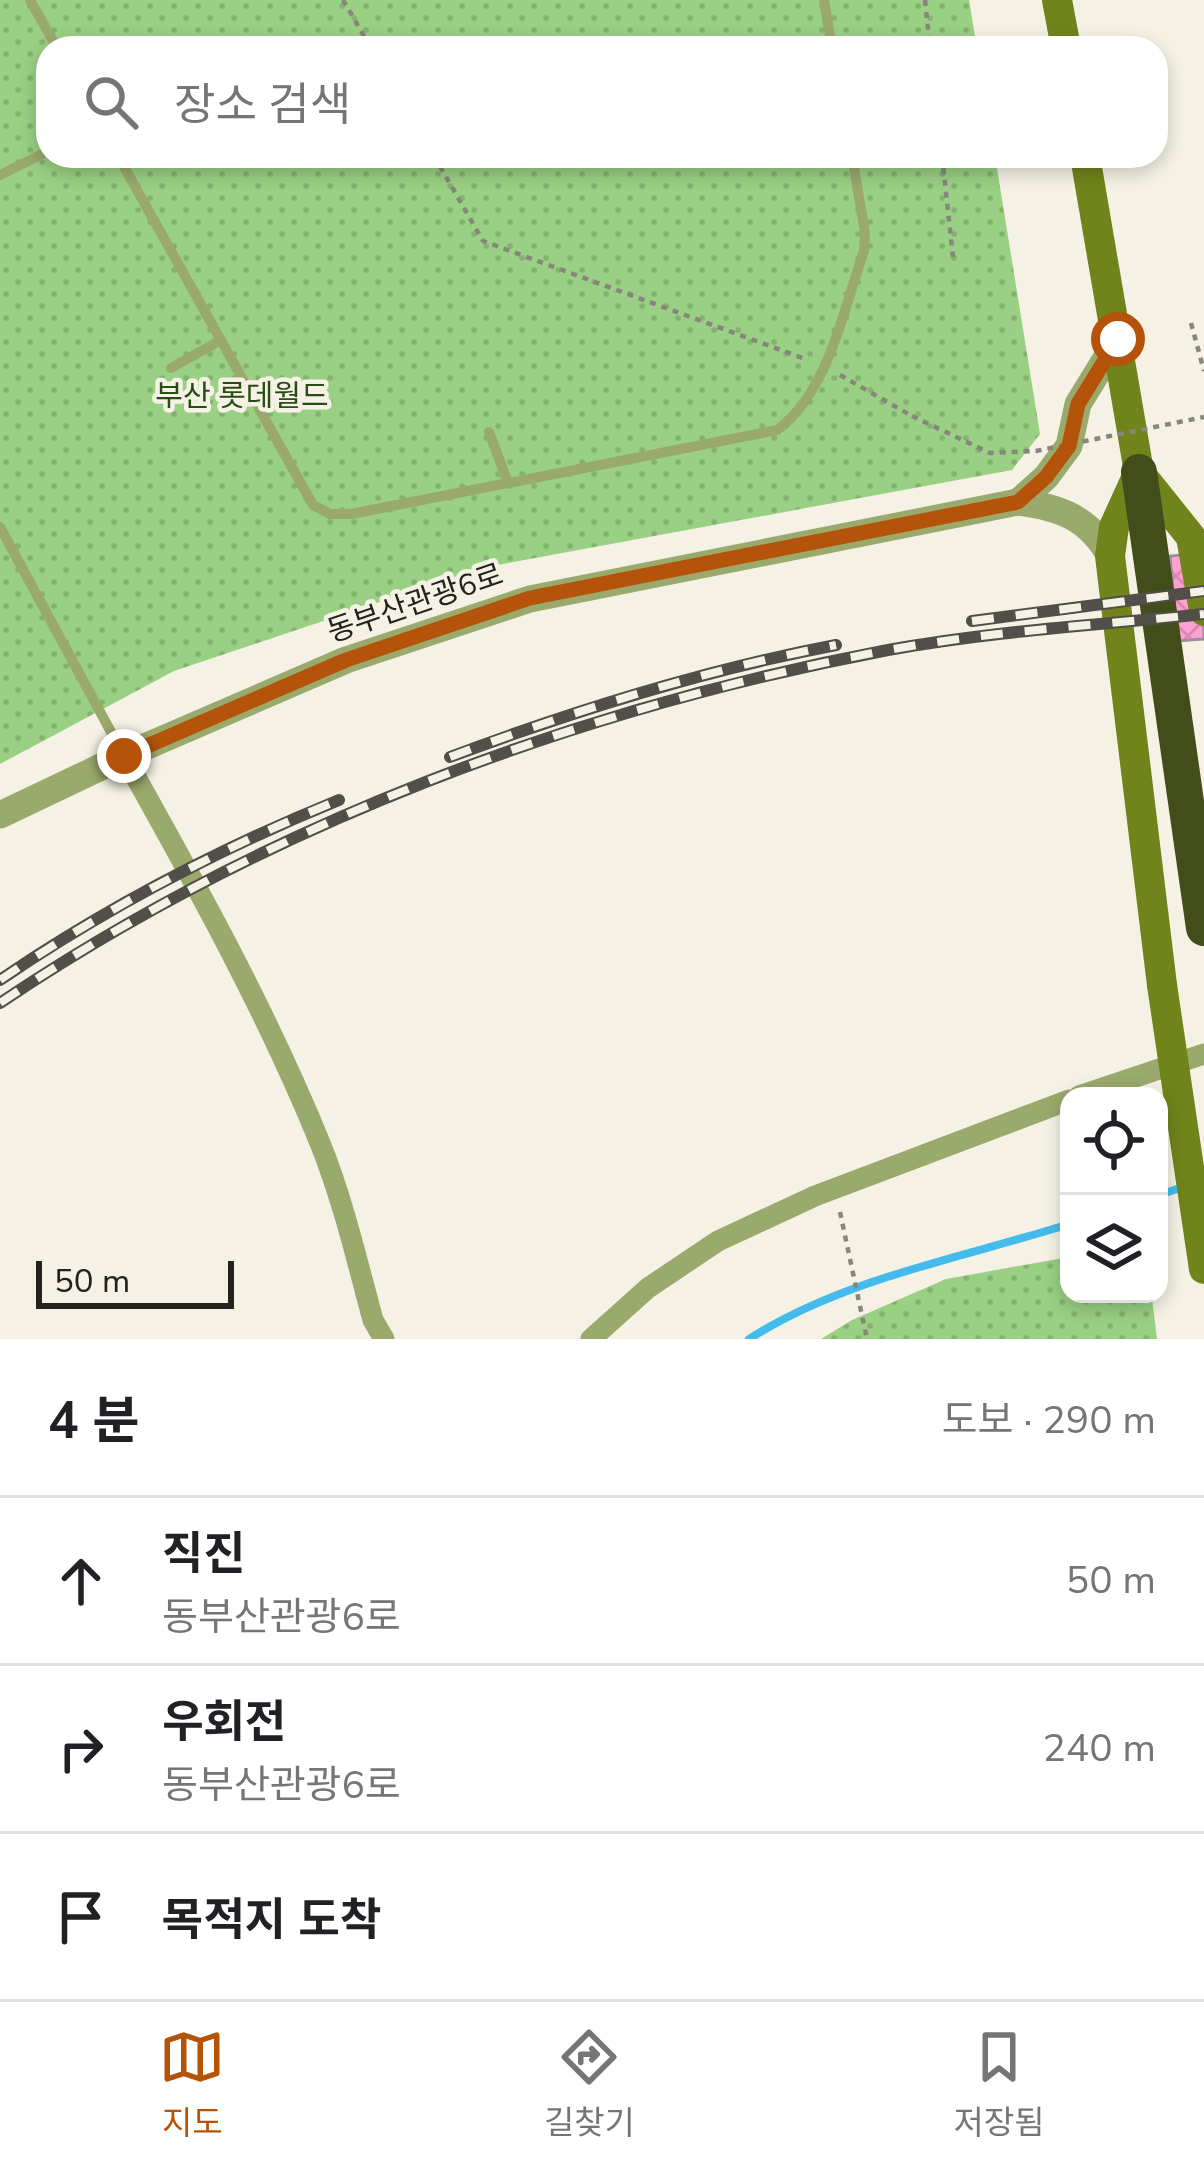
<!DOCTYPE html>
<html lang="ko">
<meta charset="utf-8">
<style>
:root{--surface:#fff;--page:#f2f2f2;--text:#202124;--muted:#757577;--line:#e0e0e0;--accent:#b45309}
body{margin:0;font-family:"Nunito Sans","Noto Sans KR",sans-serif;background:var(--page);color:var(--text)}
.controls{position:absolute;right:36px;bottom:36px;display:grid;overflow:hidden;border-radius:24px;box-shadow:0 6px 18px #0003}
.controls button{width:108px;height:108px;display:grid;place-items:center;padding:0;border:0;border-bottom:3px solid var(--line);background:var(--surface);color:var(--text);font:60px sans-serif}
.scale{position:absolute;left:36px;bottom:30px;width:198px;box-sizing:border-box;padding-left:12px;border:6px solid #23221d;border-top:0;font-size:33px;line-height:42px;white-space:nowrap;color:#23221d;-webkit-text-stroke:9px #f5f2e5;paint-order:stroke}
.stop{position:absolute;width:36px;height:36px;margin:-27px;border:9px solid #b45309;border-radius:50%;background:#fff}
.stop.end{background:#b45309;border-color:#fff;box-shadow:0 3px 12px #0008}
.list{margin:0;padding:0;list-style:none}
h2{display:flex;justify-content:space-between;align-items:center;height:156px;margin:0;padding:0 48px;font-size:51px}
h2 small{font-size:39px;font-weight:400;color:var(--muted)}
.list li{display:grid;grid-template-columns:78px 1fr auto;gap:36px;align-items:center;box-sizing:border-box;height:168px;padding:0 48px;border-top:3px solid var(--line)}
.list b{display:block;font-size:45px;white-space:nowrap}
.list p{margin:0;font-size:39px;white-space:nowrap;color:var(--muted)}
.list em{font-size:39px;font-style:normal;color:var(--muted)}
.icon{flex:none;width:66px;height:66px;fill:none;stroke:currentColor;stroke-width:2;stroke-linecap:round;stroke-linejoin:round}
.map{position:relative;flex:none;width:1204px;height:1339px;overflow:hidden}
.search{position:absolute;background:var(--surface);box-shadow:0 6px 18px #0003;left:36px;right:36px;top:36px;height:132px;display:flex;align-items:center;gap:30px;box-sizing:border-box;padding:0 42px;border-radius:36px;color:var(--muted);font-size:45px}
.sheet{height:660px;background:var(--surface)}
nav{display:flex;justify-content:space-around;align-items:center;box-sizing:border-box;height:168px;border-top:3px solid var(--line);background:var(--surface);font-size:33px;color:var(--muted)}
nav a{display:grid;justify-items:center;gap:6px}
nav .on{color:var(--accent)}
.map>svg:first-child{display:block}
.park{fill:url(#park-dots)}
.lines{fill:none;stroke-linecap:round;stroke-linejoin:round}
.stream{stroke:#43bbed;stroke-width:8}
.building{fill:url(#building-cross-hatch);stroke:#9b8e94;stroke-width:3}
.path{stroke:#87857c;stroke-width:4.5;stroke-dasharray:6 6;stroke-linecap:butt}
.service{stroke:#9aa96c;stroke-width:10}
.minor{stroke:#9aa96c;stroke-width:21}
.tertiary{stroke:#9aa96c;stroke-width:27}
.secondary{stroke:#71841b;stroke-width:30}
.motorway{stroke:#434d1a;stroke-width:36}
.rail-casing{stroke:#514f49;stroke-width:12}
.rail{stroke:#f5f2e5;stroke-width:8;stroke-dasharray:22;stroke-linecap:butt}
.path-bridge{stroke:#87857c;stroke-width:4.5;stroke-dasharray:6 6;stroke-linecap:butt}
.secondary-bridge{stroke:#71841b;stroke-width:30}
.route{stroke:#b45309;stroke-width:15}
.labels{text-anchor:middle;stroke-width:9;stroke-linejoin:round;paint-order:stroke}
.park-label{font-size:30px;fill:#274c15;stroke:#f5f2e5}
.street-label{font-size:30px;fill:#23221d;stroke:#f5f2e5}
</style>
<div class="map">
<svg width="1204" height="1339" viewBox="0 0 1204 1339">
<defs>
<pattern id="park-dots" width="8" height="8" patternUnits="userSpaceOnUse" patternTransform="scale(3)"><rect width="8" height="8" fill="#9ad083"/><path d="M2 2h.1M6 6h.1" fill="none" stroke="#84b271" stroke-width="1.8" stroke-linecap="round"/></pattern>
<pattern id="building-cross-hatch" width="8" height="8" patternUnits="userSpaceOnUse" patternTransform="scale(3)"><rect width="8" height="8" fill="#fea0d2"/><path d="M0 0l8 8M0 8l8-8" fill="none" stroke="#d98ab4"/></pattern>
</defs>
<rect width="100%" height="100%" fill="#f5f2e5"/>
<!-- park -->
<g class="park">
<path d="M0,0h969l8,48h-929v108h947l45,278 -28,36 -531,98 -307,103 -174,93z"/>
<path d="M1069,1257v37h75l8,4 5,41h-336l31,-19 94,-41z"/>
</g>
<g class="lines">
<!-- stream -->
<g class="stream">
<path d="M1159,1195l27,-9"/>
<path d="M749,1339c95,-61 214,-81 320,-115"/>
</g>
</g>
<!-- building -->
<path class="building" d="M1204,553v86l-27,2 -7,-85z"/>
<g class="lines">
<!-- path -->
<g class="path">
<path d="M343,0l28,48"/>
<path d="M925,0l5,48"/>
<path d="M434,156l49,85 325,119"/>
<path d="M942,156l11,101"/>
<path d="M1191,323l13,48"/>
<path d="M840,375l72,41"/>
<path d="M840,1212l27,127"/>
</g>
<!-- service -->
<g class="service">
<path d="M30,0l27,48"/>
<path d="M824,0l8,48"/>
<path d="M118,156l195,349 17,9h21l426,-84c52,-38 66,-120 87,-179l1,-18 -13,-77"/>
<path d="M0,175l48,-24"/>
<path d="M171,368l50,-28"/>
<path d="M489,432l19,51"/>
<path d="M0,527l124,229"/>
</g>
<!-- minor -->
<g class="minor">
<path d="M124,756c71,127 141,252 196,387 23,57 37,118 53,177l11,19"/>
<path d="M1079,1096l125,-42"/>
<path d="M591,1339l57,-51 70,-47 97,-45 254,-96"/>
</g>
<!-- tertiary -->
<g class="tertiary">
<path d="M1018,502l28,-25 23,-31 9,-42 40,-65"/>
<path d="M0,815l124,-59 222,-96 184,-61 488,-97c42,5 71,16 92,54"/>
</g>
<!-- secondary -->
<g class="secondary">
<path d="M1057,0l9,48"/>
<path d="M1085,156l54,316 52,65 13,74"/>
<path d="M1139,472l-25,55 -4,29 52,429"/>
</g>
<!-- motorway -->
<path class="motorway" d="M1139,472l65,456"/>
<defs>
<g id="rail">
<path d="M972,621l232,-30"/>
<path d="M450,757c126,-47 254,-87 386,-112"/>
<path d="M0,980c106,-72 221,-132 339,-180"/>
<path d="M0,1003c264,-178 576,-294 888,-353 104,-19 211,-25 316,-36"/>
</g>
</defs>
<!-- rail casing -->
<use href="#rail" class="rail-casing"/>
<!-- rail -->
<use href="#rail" class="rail"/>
<!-- path-bridge -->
<path class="path-bridge" d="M912,416l78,37 46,-2 168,-34"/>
<!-- secondary-bridge -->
<path class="secondary-bridge" d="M1162,985l42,284"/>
</g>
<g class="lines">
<!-- route -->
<path class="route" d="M124,756l222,-96 184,-62 488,-96 28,-25 23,-31 9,-42 40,-65"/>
</g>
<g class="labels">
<!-- park labels -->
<g class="park-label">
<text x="242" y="406">부산 롯데월드</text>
</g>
<!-- street labels -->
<g class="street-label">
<text transform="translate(415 603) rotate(-19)" y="10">동부산관광6로</text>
</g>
</g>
</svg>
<div class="controls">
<button><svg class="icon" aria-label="locate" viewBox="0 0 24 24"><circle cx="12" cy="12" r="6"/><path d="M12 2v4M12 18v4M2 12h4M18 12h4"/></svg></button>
<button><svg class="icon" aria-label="layers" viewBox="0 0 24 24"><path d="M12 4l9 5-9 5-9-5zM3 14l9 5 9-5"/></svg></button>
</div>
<div class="scale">50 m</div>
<div class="stop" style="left:1118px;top:339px"></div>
<div class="stop end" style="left:124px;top:756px"></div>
<div class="search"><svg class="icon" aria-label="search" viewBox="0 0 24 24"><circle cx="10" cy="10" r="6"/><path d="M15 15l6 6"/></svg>장소 검색</div>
</div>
<section class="sheet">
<h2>4 분<small>도보 · 290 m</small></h2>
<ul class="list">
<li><svg class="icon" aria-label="ahead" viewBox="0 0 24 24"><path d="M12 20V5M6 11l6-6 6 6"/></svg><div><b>직진</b><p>동부산관광6로</p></div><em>50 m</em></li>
<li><svg class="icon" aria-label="right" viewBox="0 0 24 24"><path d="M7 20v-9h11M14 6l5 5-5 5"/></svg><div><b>우회전</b><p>동부산관광6로</p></div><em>240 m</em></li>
<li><svg class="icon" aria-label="arrive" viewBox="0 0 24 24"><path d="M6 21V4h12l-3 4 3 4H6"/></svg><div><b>목적지 도착</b></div></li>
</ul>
</section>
<nav>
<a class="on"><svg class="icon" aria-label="map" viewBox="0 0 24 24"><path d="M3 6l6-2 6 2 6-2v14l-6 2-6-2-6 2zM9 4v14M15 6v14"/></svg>지도</a>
<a><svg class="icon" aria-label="directions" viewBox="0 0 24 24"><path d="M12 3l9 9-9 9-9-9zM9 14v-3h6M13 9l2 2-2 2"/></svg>길찾기</a>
<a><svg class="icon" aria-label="saved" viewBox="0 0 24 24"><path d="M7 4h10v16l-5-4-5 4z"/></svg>저장됨</a>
</nav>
